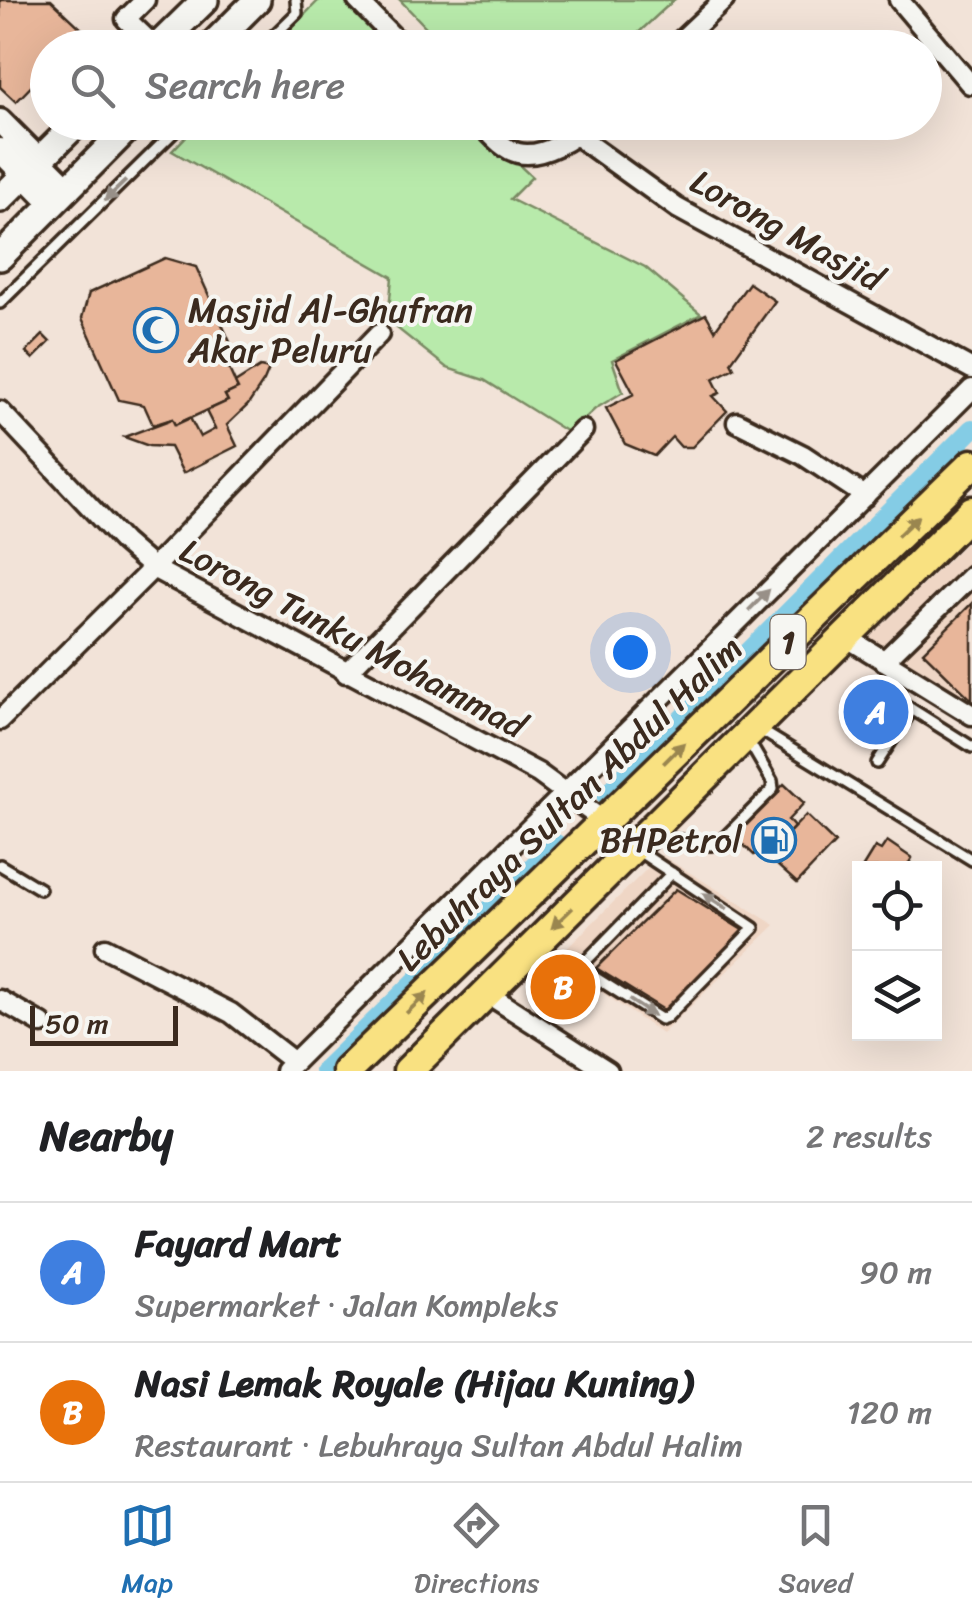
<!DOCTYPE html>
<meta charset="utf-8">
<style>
:root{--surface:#fff;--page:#f2f2f2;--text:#202124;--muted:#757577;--line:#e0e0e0;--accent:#1f6fb2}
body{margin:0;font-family:Sriracha,sans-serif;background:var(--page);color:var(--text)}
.controls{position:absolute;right:30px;bottom:30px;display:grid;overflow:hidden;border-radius:0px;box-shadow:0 10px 40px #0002}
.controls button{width:90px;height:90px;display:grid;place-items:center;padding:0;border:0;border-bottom:2px solid var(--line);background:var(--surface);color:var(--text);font:50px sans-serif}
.scale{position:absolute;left:30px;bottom:25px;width:148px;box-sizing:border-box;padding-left:10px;border:5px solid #3b2a1e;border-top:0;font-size:28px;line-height:35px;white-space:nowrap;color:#3b2a1e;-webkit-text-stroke:8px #f6f6f2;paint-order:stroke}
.you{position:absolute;left:630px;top:652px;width:35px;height:35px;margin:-25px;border:8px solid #fff;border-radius:50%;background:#1a73e8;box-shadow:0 0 0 15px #1a73e833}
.badge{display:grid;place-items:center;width:65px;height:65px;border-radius:50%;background:var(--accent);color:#fff;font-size:32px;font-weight:700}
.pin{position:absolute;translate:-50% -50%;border:5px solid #fff;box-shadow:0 2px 10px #0006}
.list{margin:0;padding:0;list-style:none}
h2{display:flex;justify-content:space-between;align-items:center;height:130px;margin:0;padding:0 40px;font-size:42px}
h2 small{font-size:32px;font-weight:400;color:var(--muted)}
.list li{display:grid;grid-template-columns:65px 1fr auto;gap:30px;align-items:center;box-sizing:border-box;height:140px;padding:0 40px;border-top:2px solid var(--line)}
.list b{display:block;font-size:38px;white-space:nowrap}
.list p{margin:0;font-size:32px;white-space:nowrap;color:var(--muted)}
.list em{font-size:32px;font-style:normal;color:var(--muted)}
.icon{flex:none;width:55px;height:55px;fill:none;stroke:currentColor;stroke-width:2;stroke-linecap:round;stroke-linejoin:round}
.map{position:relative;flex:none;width:972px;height:1071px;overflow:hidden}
.search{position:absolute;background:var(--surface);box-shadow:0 10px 40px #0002;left:30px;right:30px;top:30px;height:110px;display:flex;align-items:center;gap:25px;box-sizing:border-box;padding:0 35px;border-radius:55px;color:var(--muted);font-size:38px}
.sheet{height:410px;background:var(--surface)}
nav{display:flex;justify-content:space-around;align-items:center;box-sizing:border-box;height:140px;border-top:2px solid var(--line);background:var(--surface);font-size:28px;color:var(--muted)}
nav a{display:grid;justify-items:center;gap:5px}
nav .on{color:var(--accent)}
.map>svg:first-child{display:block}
.built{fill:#efd6c5}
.green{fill:#b8eaab;stroke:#7a8a64;stroke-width:2.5}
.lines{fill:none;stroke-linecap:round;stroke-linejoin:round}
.canal{stroke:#84cce5;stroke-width:20}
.building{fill:#e8b69a;stroke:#3b2a1e;stroke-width:2.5}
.service-casing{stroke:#3b2a1e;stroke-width:16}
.minor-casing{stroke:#3b2a1e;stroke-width:25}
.tertiary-casing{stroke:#3b2a1e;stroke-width:30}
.secondary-casing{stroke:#3b2a1e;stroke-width:32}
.primary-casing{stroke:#3b2a1e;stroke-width:35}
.service{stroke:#f6f6f2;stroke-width:9}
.minor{stroke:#f6f6f2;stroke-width:18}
.tertiary{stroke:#f6f6f2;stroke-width:22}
.secondary{stroke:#f6f6f2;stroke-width:25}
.primary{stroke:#f9e181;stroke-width:28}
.oneway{fill:#989088}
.oneway2{fill:#9a8650}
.labels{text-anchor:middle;stroke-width:8;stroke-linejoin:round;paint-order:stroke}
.shield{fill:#f6f6f2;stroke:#73675e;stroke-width:2.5}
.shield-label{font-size:32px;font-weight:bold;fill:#3b2a1e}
.street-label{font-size:35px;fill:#3b2a1e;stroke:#f6f6f2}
.poi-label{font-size:35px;fill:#3b2a1e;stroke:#f6f6f2;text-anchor:start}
</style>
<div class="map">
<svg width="972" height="1071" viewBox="0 0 972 1071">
<rect width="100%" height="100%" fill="#f2e3d8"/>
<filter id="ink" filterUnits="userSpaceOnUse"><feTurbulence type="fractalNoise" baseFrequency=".01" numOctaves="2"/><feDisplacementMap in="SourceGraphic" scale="20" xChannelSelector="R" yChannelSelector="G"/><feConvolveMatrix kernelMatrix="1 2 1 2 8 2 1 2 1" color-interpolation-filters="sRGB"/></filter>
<g filter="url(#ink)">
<!-- built -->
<g class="built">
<path d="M972,537v189l-119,-72z"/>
<path d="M661,855l114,70 -113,109 -107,-74z"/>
</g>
<!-- green -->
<g class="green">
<path d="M319,0h26l50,47 -123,1z"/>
<path d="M400,0h274l-51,47 -177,1z"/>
<path d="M199,123h275l58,54 -22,22 135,68 56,47 -89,46 11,32 -28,17 -26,24 -85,-53 -37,-12 -59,-47 4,-44 -220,-126z"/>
</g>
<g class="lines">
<!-- canal -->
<g class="canal">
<path d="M606,795l366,-366"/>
<path d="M324,1071l232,-227"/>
</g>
</g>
<!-- building -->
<g class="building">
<path d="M0,0h51l33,31 -16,17h-20v21l-32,33 -16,-15z"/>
<path d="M165,258l31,9 34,75 -2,25 10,22 -13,6 3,6 -53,24 -3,-6 -19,6 -9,-20 -25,-5 -37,-82 7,-25z"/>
<path d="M749,283l26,18 -44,61 3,6 -21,11 7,14 -7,3 14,15 -35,36h-11l-9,-10 -18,19 -29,-12 -19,-36 28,-14 -18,-34 90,-46 9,16z"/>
<path d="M43,335l7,7 -17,17 -7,-7z"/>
<path d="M260,367l9,2 -5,12 -16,24 -21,20 10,21 -54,27 -13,-26 -21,-1 -25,-9 48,-18 3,6 15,-7 10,19 15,-8 -9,-18 22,-10 -3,-6 13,-6 -3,-6z"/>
<path d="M972,603v97l-49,-48z"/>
<path d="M784,784l20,19 -16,17 6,7 -27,29 -7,-7 -6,6 -19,-18z"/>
<path d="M806,815l29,28 -38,40 -30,-27z"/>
<path d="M887,841l25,17 -6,10h-44l13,-21 6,3z"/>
<path d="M676,889l68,42 -80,79 -68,-42z"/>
</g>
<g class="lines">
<defs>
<g id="service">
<path d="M261,48l36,-35 -1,-13"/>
<path d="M0,303l184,-181"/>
<path d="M892,666l-3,24 5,8 78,49"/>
<path d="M757,728l215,132"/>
<path d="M877,763l34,-52"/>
<path d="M652,836l59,9 8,-2 54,-54 -1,-8 -24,-41"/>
<path d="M637,850l117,78 -87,89 -6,2 -76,-48 -2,-7 89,-91"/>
<path d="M0,865l40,24"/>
</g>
<g id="minor">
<path d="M145,0l-19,19 30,29"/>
<path d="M357,0l47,48"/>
<path d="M899,0l71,84"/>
<path d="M673,48l51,-48"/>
<path d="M479,122c11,11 23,27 39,31 24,6 57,-15 74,-31"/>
<path d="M577,136l100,72 295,161"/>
<path d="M0,411l123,131 30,26 385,205 67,49"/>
<path d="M737,422l66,33 62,41"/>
<path d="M846,637l126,78"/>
<path d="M884,661l88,-86"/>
<path d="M346,673l237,-243"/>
<path d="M0,720l153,-152 226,-234"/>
<path d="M105,948l126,65 63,49"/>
<path d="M486,993l122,78"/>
<path d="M0,1000l42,24"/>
<path d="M285,1071l687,-682"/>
</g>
<g id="tertiary">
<path d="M0,121l68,68"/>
<path d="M0,150l53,54"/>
</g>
<g id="secondary">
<path d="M156,48l49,-48"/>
<path d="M209,48l48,-48"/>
<path d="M0,199l78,-77"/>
<path d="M0,257l134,-135"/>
</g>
<g id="primary">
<path d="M347,1071l625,-607"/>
<path d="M408,1071l564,-560"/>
</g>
</defs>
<!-- service casing -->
<use href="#service" class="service-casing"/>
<!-- minor casing -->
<use href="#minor" class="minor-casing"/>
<!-- tertiary casing -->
<use href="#tertiary" class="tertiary-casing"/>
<!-- secondary casing -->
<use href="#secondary" class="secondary-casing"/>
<!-- primary casing -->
<use href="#primary" class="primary-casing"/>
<!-- service -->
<use href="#service" class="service"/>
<!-- minor -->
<use href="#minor" class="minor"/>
<!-- tertiary -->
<use href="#tertiary" class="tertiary"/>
<!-- secondary -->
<use href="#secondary" class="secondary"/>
<!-- primary -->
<use href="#primary" class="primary"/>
</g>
<!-- one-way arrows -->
<defs><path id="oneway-solid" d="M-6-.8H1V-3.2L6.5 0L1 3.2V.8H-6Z" transform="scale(2.5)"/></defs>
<g class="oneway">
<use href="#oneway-solid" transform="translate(115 191) rotate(136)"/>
<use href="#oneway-solid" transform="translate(759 600) rotate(-45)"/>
<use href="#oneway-solid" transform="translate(715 901) rotate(-147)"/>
<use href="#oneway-solid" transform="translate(642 1008) rotate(33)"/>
</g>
<g class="oneway2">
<use href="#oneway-solid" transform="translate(908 526) rotate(-44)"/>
<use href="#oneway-solid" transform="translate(674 753) rotate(-45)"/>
<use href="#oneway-solid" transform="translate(562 918) rotate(136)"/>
<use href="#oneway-solid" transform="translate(417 1003) rotate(-44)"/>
</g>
</g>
<!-- icons -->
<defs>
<symbol id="mosque-ring" viewBox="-11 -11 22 22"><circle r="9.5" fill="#f6f6f2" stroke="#1f6fb2" stroke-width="1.5"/><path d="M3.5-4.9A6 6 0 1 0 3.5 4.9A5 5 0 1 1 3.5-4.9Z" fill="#1f6fb2"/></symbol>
<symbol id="fuel-ring" viewBox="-11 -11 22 22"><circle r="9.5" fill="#f6f6f2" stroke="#1f6fb2" stroke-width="1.5"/><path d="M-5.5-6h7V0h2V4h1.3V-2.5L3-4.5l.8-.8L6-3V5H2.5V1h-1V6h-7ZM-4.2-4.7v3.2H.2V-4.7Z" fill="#1f6fb2"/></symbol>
</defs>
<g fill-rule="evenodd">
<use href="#mosque-ring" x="131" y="305" width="50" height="50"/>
<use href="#fuel-ring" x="749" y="815" width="50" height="50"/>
</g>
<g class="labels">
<!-- shield labels -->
<rect class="shield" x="770.5" y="615" width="35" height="54" rx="8"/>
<g class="shield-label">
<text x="788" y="653">1</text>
</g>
<!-- street labels -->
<g class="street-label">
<text transform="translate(787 230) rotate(29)" y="12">Lorong Masjid</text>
<text transform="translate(353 638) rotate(28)" y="12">Lorong Tunku Mohammad</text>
<text transform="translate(569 803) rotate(-44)" y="12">Lebuhraya Sultan Abdul Halim</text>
</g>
<!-- poi labels -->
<g class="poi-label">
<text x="188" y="322">Masjid Al-Ghufran<tspan x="188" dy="40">Akar Peluru</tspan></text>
<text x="742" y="852" text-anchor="end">BHPetrol</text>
</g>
</g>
</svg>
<div class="controls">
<button><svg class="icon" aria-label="locate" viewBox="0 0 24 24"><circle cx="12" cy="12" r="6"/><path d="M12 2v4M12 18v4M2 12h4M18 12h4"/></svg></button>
<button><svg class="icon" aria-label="layers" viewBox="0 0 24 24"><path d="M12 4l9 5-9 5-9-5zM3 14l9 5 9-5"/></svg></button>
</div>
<div class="scale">50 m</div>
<div class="you"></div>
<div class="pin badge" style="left:876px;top:712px;background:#3f7fe0">A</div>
<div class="pin badge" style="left:563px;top:987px;background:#e8710a">B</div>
<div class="search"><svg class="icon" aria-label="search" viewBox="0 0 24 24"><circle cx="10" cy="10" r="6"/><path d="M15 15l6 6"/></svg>Search here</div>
</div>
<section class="sheet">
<h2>Nearby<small>2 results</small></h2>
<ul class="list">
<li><span class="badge" style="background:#3f7fe0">A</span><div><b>Fayard Mart</b><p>Supermarket · Jalan Kompleks</p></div><em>90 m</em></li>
<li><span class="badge" style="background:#e8710a">B</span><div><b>Nasi Lemak Royale (Hijau Kuning)</b><p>Restaurant · Lebuhraya Sultan Abdul Halim</p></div><em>120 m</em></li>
</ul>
</section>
<nav>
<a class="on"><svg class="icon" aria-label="map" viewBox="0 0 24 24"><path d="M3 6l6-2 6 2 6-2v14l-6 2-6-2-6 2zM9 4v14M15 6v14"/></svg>Map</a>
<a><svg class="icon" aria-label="directions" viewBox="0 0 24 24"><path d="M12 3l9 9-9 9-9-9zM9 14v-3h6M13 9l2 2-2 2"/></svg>Directions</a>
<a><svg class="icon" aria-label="saved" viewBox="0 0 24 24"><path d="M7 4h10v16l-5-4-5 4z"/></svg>Saved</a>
</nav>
